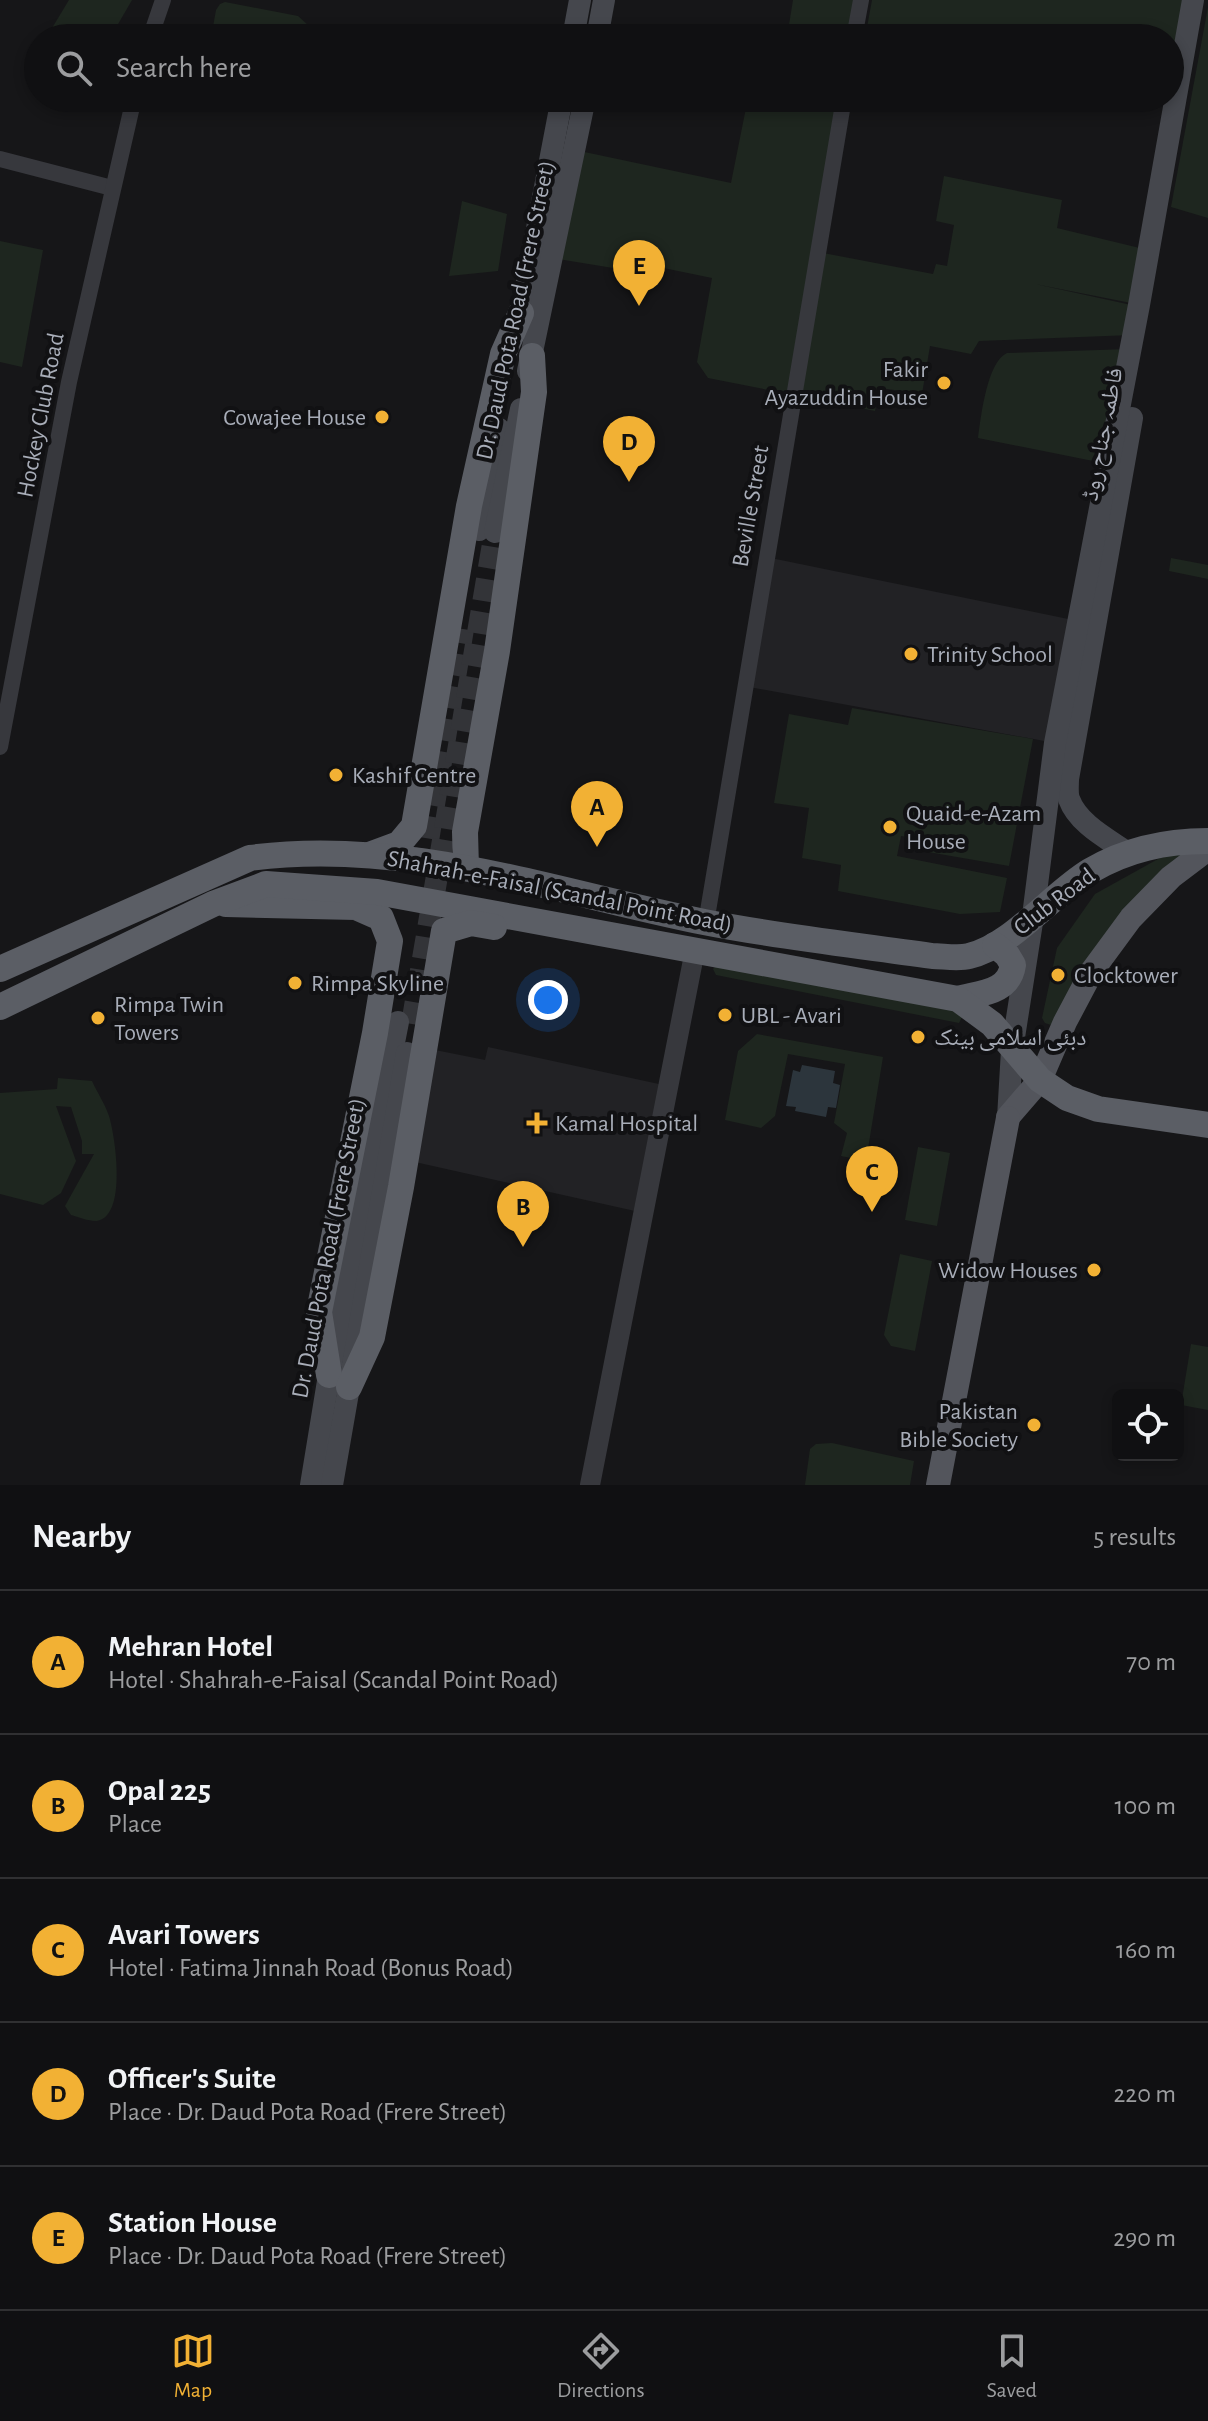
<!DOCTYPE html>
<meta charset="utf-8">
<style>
:root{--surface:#101012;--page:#1e1e20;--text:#f1f3f6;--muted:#9c9d9f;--line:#303032;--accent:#f2b134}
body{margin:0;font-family:"Alegreya Sans","Noto Naskh Arabic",sans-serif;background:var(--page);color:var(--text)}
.controls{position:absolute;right:24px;bottom:24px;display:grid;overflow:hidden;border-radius:12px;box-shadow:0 4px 12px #0003}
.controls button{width:72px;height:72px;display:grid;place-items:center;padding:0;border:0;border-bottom:2px solid var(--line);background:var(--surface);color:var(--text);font:40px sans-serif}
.you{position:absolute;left:548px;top:1000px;width:28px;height:28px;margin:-20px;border:6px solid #fff;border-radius:50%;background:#1a73e8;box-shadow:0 0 0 12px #1a73e833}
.badge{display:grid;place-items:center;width:52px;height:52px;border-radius:50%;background:var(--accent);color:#111;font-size:26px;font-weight:700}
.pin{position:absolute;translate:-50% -66px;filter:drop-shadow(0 2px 4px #0008)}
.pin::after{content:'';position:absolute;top:42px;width:28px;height:24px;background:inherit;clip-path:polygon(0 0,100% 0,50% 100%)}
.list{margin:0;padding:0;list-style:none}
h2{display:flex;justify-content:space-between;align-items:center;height:104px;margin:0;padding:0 32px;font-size:34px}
h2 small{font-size:26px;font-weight:400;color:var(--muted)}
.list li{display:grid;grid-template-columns:52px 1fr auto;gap:24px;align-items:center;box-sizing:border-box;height:144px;padding:0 32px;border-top:2px solid var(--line)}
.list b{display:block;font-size:30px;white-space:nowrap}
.list p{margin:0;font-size:26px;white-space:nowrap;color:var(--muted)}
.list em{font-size:26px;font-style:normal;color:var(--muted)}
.icon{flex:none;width:44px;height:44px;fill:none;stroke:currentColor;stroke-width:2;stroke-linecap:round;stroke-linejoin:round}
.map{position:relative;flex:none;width:1208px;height:1485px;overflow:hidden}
.search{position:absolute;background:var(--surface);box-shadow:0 4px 12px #0003;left:24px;right:24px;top:24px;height:88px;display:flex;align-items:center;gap:20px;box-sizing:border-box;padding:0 28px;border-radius:44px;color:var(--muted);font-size:30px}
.sheet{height:824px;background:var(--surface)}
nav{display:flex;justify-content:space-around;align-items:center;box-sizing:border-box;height:112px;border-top:2px solid var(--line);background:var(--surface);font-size:22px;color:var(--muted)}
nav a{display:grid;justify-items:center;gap:4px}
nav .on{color:var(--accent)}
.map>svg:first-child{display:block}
.built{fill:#222225}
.green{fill:#1e261f}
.water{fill:#2c353c}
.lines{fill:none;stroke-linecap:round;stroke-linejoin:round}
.secondary-tunnel{stroke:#333438;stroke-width:22;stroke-dasharray:22 11;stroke-linecap:butt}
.minor{stroke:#37383d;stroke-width:16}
.tertiary{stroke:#37383d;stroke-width:20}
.secondary{stroke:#45474d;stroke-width:22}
.primary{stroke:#53555c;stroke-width:24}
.trunk{stroke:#5b5e65;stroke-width:26}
.poi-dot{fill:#f2b134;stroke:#111113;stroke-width:3}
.labels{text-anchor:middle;stroke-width:8;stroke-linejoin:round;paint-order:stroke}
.street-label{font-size:24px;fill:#a8adb8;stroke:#111113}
.poi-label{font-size:24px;fill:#a8adb8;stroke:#111113;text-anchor:start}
</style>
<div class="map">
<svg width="1208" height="1485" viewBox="0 0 1208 1485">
<rect width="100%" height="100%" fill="#161618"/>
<!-- built -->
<g class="built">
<path d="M766,557l312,64 -23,122 -311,-57z"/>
<path d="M488,1047l180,39 -24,127 -238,-53 19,-112 60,12z"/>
</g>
<!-- green -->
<g class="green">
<path d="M69,0h63l-22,38h-64z"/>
<path d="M793,0h68l-7,38h-84l1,-9 17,2z"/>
<path d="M872,0h311l-13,77v-39h-305z"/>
<path d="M225,2l73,14 10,9 -2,13h-95l5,-28 4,-6z"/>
<path d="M1208,7v211l-37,-11z"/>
<path d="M748,98h96l-26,154 115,22 3,-10 11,2 7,-41 -18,-4 8,-45 118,24 -5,28 91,22 -12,54 -101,-20 101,22 -4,29 -153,6 -8,13 -41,-8 -8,48 -42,-6 -5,23 -167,-33 -11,-16 15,-84 -97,-20 -2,10 -61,-10 23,-108 156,33z"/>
<path d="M462,201l45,13 -9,57 -49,5z"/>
<path d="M0,241l43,9 -21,117 -22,-5z"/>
<path d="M1129,349l-21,115 -130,-26c3,-22 9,-76 29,-85z"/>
<path d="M1171,558l37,7v14l-39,-8z"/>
<path d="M852,708l181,31 -24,127 -81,-14 -9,-3 -6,-11 -12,-2 -4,20 110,22 -7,34 -40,2 -122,-23 3,-26 -39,-7 7,-50 -35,-5 15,-89 59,11z"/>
<path d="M1208,841l-157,184 -6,-2 -3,-5 15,-70 38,-54 63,-35z"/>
<path d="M717,965l238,45 7,7 -3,6 -243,-48 -3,-6z"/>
<path d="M757,1034l126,23 -17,104 -25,-5 6,-23 -13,-10 11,-59 -57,-10 -13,62 -14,12 -36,-8 13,-69z"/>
<path d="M58,1078l34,3c5,11 13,23 17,35 6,19 19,102 -13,105 -8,0 -18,-4 -25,-6l-6,-9 29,-52h-12v-13l-11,-34 -15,-1 20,55 -15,32 -18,12 -43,-11v-101l57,-4z"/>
<path d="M918,1147l32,6 -13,73 -32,-6z"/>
<path d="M900,1254l32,7 -17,90 -24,-5 -7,-11z"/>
<path d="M1191,1344l17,3v63l-27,-5z"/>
<path d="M832,1443l82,18 -4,24h-105l5,-36 6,-5z"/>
</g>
<!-- water -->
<path class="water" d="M802,1065l33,6 -2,12 7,2 -4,23 -8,-1 -2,10 -31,-6 1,-4 -10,-1 7,-36 7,2z"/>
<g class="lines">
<!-- secondary-tunnel -->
<g class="secondary-tunnel">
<path d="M423,871l40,-242"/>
<path d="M412,1024l83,-492"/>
</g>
<!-- minor -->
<g class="minor">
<path d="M150,38l13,-38"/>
<path d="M854,38l7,-38"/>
<path d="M0,159l112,29"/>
<path d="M0,747l69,-365 65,-284"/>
<path d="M706,923l138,-825"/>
</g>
<!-- tertiary -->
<path class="tertiary" d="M590,1485l105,-535"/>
<!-- secondary -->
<g class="secondary">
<path d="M573,38l7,-38"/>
<path d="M597,38l7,-38"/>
<path d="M518,328l44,-230"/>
<path d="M528,371l57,-273"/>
<path d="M479,530l20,-101"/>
<path d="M495,532l26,-123"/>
<path d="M1128,853c-20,-14 -50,-29 -59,-54 -2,-5 -1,-14 -1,-20l64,-361"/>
<path d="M1008,1118l4,-68 21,-134 22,-173 84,-438 54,-305"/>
<path d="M311,1485l18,-110 69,-353"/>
<path d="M332,1485l75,-432"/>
</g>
<!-- primary -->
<g class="primary">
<path d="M1008,1117l32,-37 25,-58 27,-51 39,-53 40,-41 37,-28"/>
<path d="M938,1485l70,-367"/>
</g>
<!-- trunk -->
<g class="trunk">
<path d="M372,854l27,-10 15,-18 55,-320 34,-152 18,-41"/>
<path d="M466,868l-1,-36 32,-181 37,-259 -2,-36"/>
<path d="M226,904l130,3 25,11 9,23 -15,92 -56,279 10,63"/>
<path d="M0,969l250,-111c154,-21 305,34 454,64 75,15 152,23 228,34 11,0 26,3 37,0 42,-9 84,-63 121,-85 37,-22 75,-30 118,-30"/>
<path d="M958,999c22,-6 51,-6 55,-34l-6,-10 -12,-10"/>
<path d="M0,1007l213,-103 53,-20 111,8 581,107 34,25 48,56 27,18 31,11 110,16"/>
<path d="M349,1387l23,-50 29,-150 43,-256 27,-8 23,4"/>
</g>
</g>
<!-- markers -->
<g class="poi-dot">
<circle cx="944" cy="383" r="8"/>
<circle cx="382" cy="417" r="8"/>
<circle cx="911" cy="654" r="8"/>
<circle cx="336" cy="775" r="8"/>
<circle cx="890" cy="827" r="8"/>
<circle cx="1058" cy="975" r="8"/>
<circle cx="295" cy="983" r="8"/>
<circle cx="725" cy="1015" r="8"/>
<circle cx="98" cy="1018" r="8"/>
<circle cx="918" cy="1037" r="8"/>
<path d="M533 1111h8v8h8v8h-8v8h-8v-8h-8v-8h8z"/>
<circle cx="1094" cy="1270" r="8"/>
<circle cx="1034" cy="1425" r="8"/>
</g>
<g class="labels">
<!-- street labels -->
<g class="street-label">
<text transform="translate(515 310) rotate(-78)" y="8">Dr. Daud Pota Road (Frere Street)</text>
<text transform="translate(40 415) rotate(-79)" y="8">Hockey Club Road</text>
<text transform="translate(1102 434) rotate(-79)" y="8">فاطمہ جناح روڈ</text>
<text transform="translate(750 506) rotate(-80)" y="8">Beville Street</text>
<text transform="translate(560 891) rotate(11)" y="8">Shahrah-e-Faisal (Scandal Point Road)</text>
<text transform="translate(1054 901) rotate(-37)" y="8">Club Road</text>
<text transform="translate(328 1248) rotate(-79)" y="8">Dr. Daud Pota Road (Frere Street)</text>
</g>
<!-- poi labels -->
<g class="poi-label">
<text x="928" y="377" text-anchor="end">Fakir<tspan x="928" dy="28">Ayazuddin House</tspan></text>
<text x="366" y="425" text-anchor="end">Cowajee House</text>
<text x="927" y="662">Trinity School</text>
<text x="352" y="783">Kashif Centre</text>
<text x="906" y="821">Quaid-e-Azam<tspan x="906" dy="28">House</tspan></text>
<text x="1074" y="983">Clocktower</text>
<text x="311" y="991">Rimpa Skyline</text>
<text x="114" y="1012">Rimpa Twin<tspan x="114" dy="28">Towers</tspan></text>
<text x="741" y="1023">UBL - Avari</text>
<text x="934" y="1045">دبئی اسلامی بینک</text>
<text x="555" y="1131">Kamal Hospital</text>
<text x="1078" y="1278" text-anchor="end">Widow Houses</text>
<text x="1018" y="1419" text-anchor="end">Pakistan<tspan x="1018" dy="28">Bible Society</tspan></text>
</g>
</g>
</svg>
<div class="controls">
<button><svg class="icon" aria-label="locate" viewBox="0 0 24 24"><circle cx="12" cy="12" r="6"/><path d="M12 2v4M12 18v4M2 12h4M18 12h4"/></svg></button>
</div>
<div class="you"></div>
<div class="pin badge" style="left:597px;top:847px">A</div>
<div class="pin badge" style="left:523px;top:1247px">B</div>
<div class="pin badge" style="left:872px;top:1212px">C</div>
<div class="pin badge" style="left:629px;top:482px">D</div>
<div class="pin badge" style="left:639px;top:306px">E</div>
<div class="search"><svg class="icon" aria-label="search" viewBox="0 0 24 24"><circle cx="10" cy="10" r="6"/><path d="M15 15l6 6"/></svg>Search here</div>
</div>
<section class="sheet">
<h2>Nearby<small>5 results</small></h2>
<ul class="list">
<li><span class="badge">A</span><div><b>Mehran Hotel</b><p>Hotel · Shahrah-e-Faisal (Scandal Point Road)</p></div><em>70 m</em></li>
<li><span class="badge">B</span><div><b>Opal 225</b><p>Place</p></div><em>100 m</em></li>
<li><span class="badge">C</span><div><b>Avari Towers</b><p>Hotel · Fatima Jinnah Road (Bonus Road)</p></div><em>160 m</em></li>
<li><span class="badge">D</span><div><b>Officer's Suite</b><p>Place · Dr. Daud Pota Road (Frere Street)</p></div><em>220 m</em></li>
<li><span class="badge">E</span><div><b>Station House</b><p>Place · Dr. Daud Pota Road (Frere Street)</p></div><em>290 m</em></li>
</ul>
</section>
<nav>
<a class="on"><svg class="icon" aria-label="map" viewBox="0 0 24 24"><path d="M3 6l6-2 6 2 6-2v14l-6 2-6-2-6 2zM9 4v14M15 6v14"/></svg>Map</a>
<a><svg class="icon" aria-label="directions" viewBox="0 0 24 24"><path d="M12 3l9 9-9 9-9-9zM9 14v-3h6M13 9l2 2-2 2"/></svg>Directions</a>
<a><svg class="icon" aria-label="saved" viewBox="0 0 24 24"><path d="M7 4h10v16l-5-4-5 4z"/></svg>Saved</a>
</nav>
